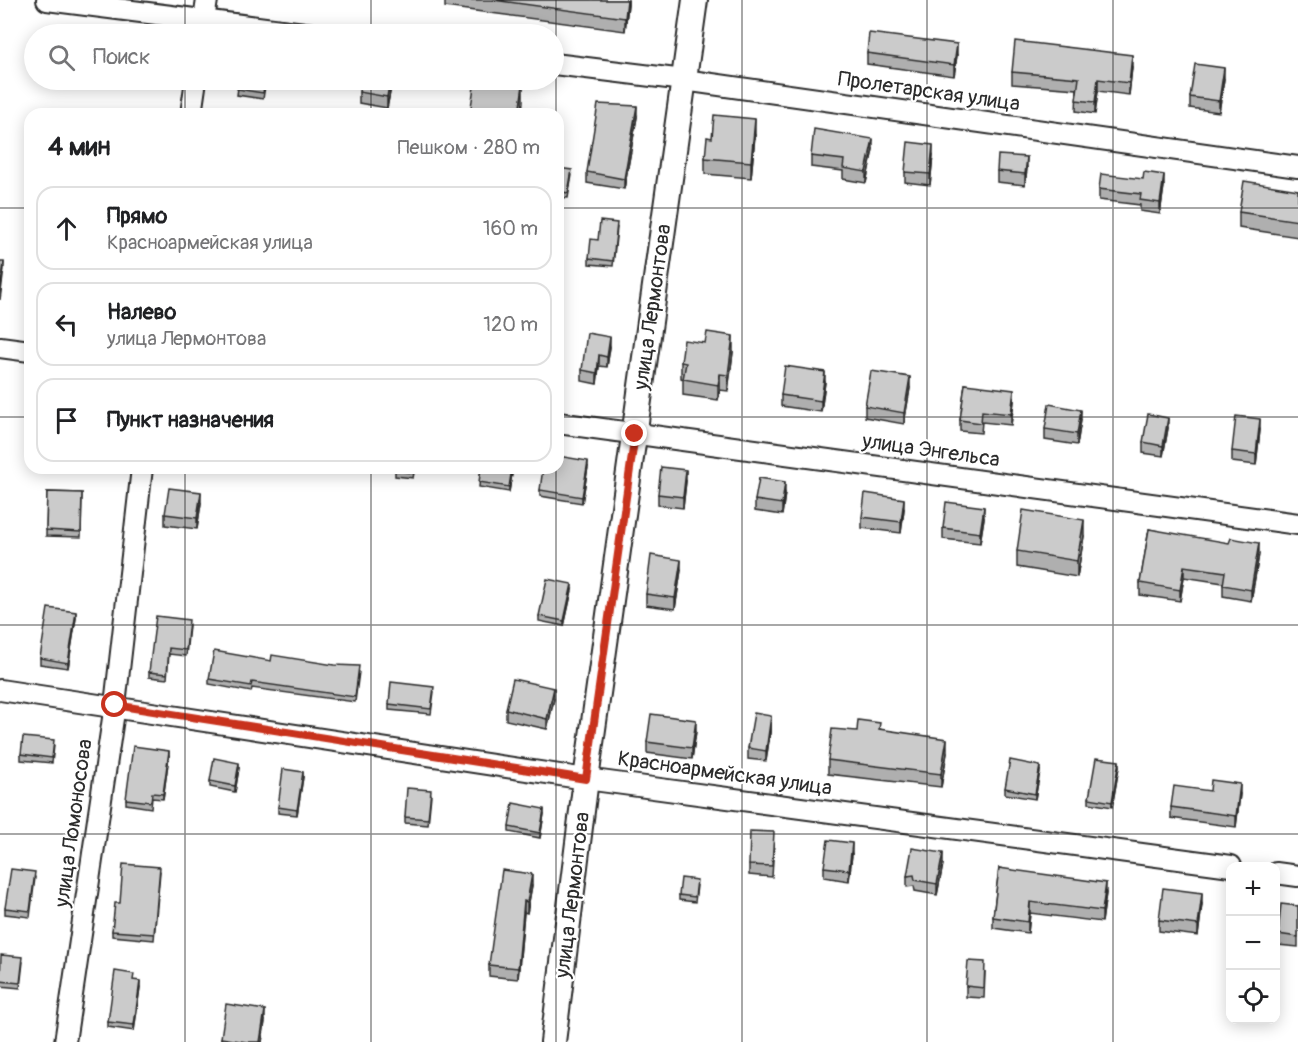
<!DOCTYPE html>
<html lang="ru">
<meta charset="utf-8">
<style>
:root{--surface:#fff;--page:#f2f2f2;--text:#202124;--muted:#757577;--line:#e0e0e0}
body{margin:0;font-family:Pangolin,sans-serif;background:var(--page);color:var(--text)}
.controls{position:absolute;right:18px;bottom:18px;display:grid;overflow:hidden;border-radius:12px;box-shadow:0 3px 15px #0003}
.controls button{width:54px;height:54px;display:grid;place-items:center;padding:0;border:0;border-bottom:2px solid var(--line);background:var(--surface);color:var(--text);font:30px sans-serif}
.stop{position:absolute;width:18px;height:18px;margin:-14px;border:4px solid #c8321e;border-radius:50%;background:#fff}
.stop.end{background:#c8321e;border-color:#fff;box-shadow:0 2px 6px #0008}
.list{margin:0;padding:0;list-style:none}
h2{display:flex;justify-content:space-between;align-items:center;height:78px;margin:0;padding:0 24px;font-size:26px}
h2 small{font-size:20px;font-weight:400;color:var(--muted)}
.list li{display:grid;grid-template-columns:39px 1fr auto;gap:18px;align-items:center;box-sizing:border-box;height:84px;margin:0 12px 12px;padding:0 12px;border:2px solid var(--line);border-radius:18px}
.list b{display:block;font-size:22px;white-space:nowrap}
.list p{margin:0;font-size:20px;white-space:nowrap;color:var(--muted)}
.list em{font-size:20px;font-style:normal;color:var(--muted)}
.icon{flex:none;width:33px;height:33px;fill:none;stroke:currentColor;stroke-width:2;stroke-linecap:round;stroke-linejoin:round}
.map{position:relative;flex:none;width:1298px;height:1042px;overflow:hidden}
.search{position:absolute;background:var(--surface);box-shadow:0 3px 15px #0003;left:24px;top:24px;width:540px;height:66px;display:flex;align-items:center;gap:15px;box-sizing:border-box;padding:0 21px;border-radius:33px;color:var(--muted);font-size:22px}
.panel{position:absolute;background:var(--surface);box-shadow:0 3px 15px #0003;left:24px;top:108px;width:540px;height:366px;border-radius:18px}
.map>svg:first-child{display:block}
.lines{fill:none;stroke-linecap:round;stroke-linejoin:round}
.minor-casing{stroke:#2b2b2b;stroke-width:24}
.tertiary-casing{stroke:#2b2b2b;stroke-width:28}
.minor{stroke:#fff;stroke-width:20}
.tertiary{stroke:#fff;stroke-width:24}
.wall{fill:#afafaf;stroke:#2b2b2b;stroke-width:1.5}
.shaded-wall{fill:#8e8e8e;stroke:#2b2b2b;stroke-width:1.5}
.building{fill:#cbcbcb;stroke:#2b2b2b;stroke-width:1.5}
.route{stroke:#c8321e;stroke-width:8}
.grid{fill:none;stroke:#2b2b2b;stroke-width:1.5;stroke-opacity:0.55}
.labels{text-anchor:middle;stroke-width:4.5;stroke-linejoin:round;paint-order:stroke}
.street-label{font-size:21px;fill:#2b2b2b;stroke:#fff}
</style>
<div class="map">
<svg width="1298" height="1042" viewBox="0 0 1298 1042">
<rect width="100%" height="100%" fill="#fff"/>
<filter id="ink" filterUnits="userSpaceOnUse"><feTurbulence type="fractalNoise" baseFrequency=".0167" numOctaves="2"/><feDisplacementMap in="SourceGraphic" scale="12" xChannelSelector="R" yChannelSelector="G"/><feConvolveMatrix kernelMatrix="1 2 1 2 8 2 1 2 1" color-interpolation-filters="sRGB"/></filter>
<g filter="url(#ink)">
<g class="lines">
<defs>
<g id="minor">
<path d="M47,0l265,34"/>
<path d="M202,33l5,-33"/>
<path d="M554,64l130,16 614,87"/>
<path d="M191,114l5,-34"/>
<path d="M0,347l30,4"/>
<path d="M558,423l740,101"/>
<path d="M0,690l586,89 645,87"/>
<path d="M1276,873l22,3"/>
<path d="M65,1042l50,-337 27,-237"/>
</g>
<path id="tertiary" d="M553,1042l33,-263 109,-779"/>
</defs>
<!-- minor casing -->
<use href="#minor" class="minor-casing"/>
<!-- tertiary casing -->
<use href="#tertiary" class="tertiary-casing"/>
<!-- minor -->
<use href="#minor" class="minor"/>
<!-- tertiary -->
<use href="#tertiary" class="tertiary"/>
</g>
<!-- wall -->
<g class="wall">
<path d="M445,0h183v4l-3,27 -180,-24z"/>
<path d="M867,53l90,2 -3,21 -87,-12z"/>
<path d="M1132,67l-3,28 -31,-4 -3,23 -19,-3 1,-22 -65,-5v-12z"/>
<path d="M1224,79l-5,33 -29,-4v-11z"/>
<path d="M239,80h27l-3,19 -26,-4z"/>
<path d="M391,80v7l-4,21 -28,-5v-11z"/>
<path d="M637,117l-13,72 -37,-6v-11z"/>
<path d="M755,135l-4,43 -46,-4v-16l7,-20z"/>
<path d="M873,149l-7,34 -23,-4v-8l-32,-4v-11z"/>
<path d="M933,155l-3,30 -25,-3v-10z"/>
<path d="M558,168l14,7 -4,23 -10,-1z"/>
<path d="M1027,168l-2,17 -28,-3v-11z"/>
<path d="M1164,186l-4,28 -20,-3v-6l-41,-5v-11z"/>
<path d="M1298,190v47l-59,-9v-16z"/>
<path d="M617,228l-4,38 -24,-2v-6l9,-18z"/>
<path d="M610,347l-3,20 -8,-1 -2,18 -15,-3v-11z"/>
<path d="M733,352l-5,39 -8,-1 -2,10 -35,-5v-16l-2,-1v-16z"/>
<path d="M825,382l-4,30 -40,-6v-11z"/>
<path d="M965,384l49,17 -3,24 -29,-3 -1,11 -21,-2v-11z"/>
<path d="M910,388l-6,36 -39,-7v-11z"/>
<path d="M1081,420l-4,25 -32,-5v-11z"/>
<path d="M1168,428l-5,28 -20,-3v-11z"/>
<path d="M1260,430l-4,35 -24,-3v-11z"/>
<path d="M588,467l-6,36 -42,-7v-6z"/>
<path d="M395,468h20l-2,10 -18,-2z"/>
<path d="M481,468h32l-4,24 -30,-5z"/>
<path d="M686,481l-3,27 -25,-3v-11z"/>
<path d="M47,492l35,1 -1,44 -35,-1z"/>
<path d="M785,493l-3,22 -27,-4v-11z"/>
<path d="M201,503l-4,26 -32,-4v-11z"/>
<path d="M904,509l-3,24 -39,-5v-11z"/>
<path d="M984,518l-4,25 -37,-4v-11z"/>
<path d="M1149,529l110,25 -8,47 -28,-5v-13l-39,-6 -4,24 -40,-6v-12z"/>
<path d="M1084,536l-7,41 -60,-10v-16z"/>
<path d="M681,570l-6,39 -29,-4v-11z"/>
<path d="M572,590l-8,36 -25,-5v-5z"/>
<path d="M76,618l-8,50 -28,-4v-6z"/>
<path d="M189,626l-3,30 -17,-2 -2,25 -18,-2v-5z"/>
<path d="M271,661l88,11 -4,30 -103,-14 -1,4 -42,-8v-5z"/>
<path d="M434,692l-3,22 -42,-4v-6z"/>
<path d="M554,699l-7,30 -41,-9v-11z"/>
<path d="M771,726l-5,35 -18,-2v-11z"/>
<path d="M880,729l67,24 -6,34 -113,-13v-14l29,-29z"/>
<path d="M696,731l-4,28 -45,-6v-11z"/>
<path d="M54,746l-2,17 -31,-3v-6z"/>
<path d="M169,756l-6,43 -11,-1 -1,10 -25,-4v-5z"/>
<path d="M1119,767l-7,40 -23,-4v-5z"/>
<path d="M239,768l-4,24 -25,-5v-6z"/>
<path d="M1040,771l-5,28 -30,-5v-6z"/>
<path d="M303,777l-6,38 -19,-2v-6z"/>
<path d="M1210,791l30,3 -4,33 -65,-9v-11z"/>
<path d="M431,795l-3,30 -23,-2v-6z"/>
<path d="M544,814l-4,24 -31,-6v-5z"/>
<path d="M774,843l-2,34 -23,-2v-10z"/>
<path d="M852,854l-3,27 -25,-4v-10z"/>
<path d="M943,864l-6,31 -22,-4 -1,-5 -7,1v-11z"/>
<path d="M999,868l107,25 -4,29 -72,-9 -2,20 -35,-5v-11z"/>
<path d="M160,872l-6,68 -42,-4v-5l8,-28z"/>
<path d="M35,878l-5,39 -25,-3v-6z"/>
<path d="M532,885l-5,28 -3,-1 -6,67 -29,-3v-11z"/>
<path d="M697,886l-2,16 -16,-2v-5z"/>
<path d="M1202,904l-4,32 -39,-5v-11z"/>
<path d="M1298,906v41l-20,-2v-11z"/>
<path d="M23,962l-3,26 -20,-2v-21z"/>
<path d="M985,973l-1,25 -18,-1v-11z"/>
<path d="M134,981l6,6 -6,44 -26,-4v-5z"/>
<path d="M265,1021l-3,21h-41v-4z"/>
</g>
<!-- shaded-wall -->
<g class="shaded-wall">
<path d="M627,0h1v4l-3,27v-13z"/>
<path d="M957,44v11l-3,21v-11z"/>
<path d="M1132,55v12l-3,28v-12z"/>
<path d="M1224,68v11l-5,33v-11z"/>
<path d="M1098,79v12l-3,23v-12z"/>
<path d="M390,80l1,7 -4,21v-11z"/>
<path d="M523,85v16l-1,13h-3z"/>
<path d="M637,106v11l-13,72v-10z"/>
<path d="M755,119v16l-4,43v-16z"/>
<path d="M873,139v10l-7,34v-11z"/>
<path d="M933,145v10l-3,30v-11z"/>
<path d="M1027,157v11l-2,17v-11z"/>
<path d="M1164,175v11l-4,28v-11z"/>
<path d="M4,262v7l-4,31v-8z"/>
<path d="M733,336v16l-5,39v-16z"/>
<path d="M610,337v10l-3,20v-10z"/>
<path d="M599,355v11l-2,18v-11z"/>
<path d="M825,372v10l-4,30v-11z"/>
<path d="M720,374v16l-2,10v-15z"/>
<path d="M910,377v11l-6,36v-11z"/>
<path d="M1014,390v11l-3,24v-11z"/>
<path d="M1081,410v10l-4,25v-11z"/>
<path d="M1168,418v10l-5,28v-10z"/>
<path d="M1260,419v11l-4,35v-11z"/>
<path d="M588,461v6l-6,36v-6z"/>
<path d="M512,468h1l-4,24v-5z"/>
<path d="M686,470v11l-3,27v-11z"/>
<path d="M785,482v11l-3,22v-11z"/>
<path d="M201,492v11l-4,26v-11z"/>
<path d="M904,499v10l-3,24v-11z"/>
<path d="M984,507v11l-4,25v-10z"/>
<path d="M1084,520v16l-7,41v-16z"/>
<path d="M1259,543v11l-8,47v-11z"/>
<path d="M681,560v10l-6,39v-11z"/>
<path d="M1184,566v11l-4,24v-11z"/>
<path d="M572,584v6l-8,36v-5z"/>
<path d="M76,612v6l-8,50v-5z"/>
<path d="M554,688v11l-7,30v-10z"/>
<path d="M771,716v10l-5,35v-10z"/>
<path d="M696,720v11l-4,28v-11z"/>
<path d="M947,739v14l-6,34v-13z"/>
<path d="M169,751v5l-6,43v-5z"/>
<path d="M1119,761v6l-7,40v-5z"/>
<path d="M239,763v5l-4,24v-6z"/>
<path d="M1040,766v5l-5,28v-5z"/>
<path d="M303,772v5l-6,38v-5z"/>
<path d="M1240,784v10l-4,33v-11z"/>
<path d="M544,809v5l-4,24v-5z"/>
<path d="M852,843v11l-3,27v-11z"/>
<path d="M943,853v11l-6,31v-11z"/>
<path d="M532,874v11l-5,28v-11z"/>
<path d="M1106,883v10l-4,29v-11z"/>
<path d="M1202,893v11l-4,32v-11z"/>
<path d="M524,901v11l-6,67v-11z"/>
<path d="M1030,902v11l-2,20v-11z"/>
<path d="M140,981v6l-6,44v-6z"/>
<path d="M265,1010v11l-3,21h-2z"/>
</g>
<!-- building -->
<g class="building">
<path d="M493,0h134l-2,18z"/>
<path d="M869,33l88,11 -3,21 -87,-12z"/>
<path d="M1015,41l117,14 -3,28 -31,-4 -3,23 -19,-2 3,-22 -67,-6z"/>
<path d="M1195,64l29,4 -5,33 -29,-4z"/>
<path d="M239,80h26l-2,13 -26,-4z"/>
<path d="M361,80h29l-3,17 -28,-5z"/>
<path d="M475,80h10l38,5 -4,29h-49z"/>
<path d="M598,104l39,2 -13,73 -37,-7z"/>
<path d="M714,115l41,4 -4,43 -46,-4 2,-21 5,1z"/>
<path d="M814,129l59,10 -7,33 -23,-4 1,-8 -33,-4z"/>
<path d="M908,142l25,3 -3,29 -25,-2z"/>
<path d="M998,155l29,2 -2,17 -28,-3z"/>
<path d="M558,168l14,2 -4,23 -10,-2z"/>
<path d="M1144,172l20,3 -4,28 -20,-3 1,-6 -42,-5 2,-15 42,5z"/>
<path d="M1244,181l54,9v31l-59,-9z"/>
<path d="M600,221l17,2 -4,38 -24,-3 2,-19 7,1z"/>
<path d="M0,262h4l-4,30z"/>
<path d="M707,332l26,4 -5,39 -8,-1 -2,11 -35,-6 3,-16 -5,-1 3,-22 21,3z"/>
<path d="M587,333l23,4 -3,20 -8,-2 -2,18 -15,-3z"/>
<path d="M785,366l40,6 -4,29 -40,-6z"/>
<path d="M871,371l39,6 -6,36 -39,-7z"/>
<path d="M965,384l49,6 -3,24 -29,-3 -1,12 -21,-3z"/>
<path d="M1049,404l32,6 -4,24 -32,-5z"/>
<path d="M1148,414l20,4 -5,28 -20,-4z"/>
<path d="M1236,416l24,3 -4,35 -24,-3z"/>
<path d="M558,456l30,5 -6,36 -42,-7 3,-22h15z"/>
<path d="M661,467l25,3 -3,27 -25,-3z"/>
<path d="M395,468h19l-1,5 -18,-3z"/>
<path d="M481,468h31l-3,19 -30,-5z"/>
<path d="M759,478l26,4 -3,22 -27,-4z"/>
<path d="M169,488l32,4 -4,26 -32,-4z"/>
<path d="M47,492l35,1 -1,39 -35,-2z"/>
<path d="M865,493l39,6 -3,23 -39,-5z"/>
<path d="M946,502l38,5 -4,26 -37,-5z"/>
<path d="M1023,510l61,10 -7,41 -60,-10z"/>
<path d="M1149,529l80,14 2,-5 28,5 -8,47 -28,-5 2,-13 -41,-6 -4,24 -40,-7z"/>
<path d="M651,555l30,5 -6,38 -29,-4z"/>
<path d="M547,579l25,5 -8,37 -25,-5z"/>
<path d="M48,608l28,4 -8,51 -28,-5z"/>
<path d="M156,616l33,4 -3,30 -17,-2 -2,26 -18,-2z"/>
<path d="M214,651l57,10 1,-6 62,10 25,1 -4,31 -103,-15 -1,4 -42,-7z"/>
<path d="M513,679l41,9 -7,31 -41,-10z"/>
<path d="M391,682l43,5 -3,22 -42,-5z"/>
<path d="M754,713l17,3 -5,35 -18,-3z"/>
<path d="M651,714l45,6 -4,28 -45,-6z"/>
<path d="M858,720l22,3 -1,6 68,10 -6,35 -113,-14 4,-31 25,2z"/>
<path d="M23,737l31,3 -2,18 -31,-4z"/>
<path d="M133,746l36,5 -6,43 -11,-1 -1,9 -25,-3z"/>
<path d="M214,758l25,5 -4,23 -25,-5z"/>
<path d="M1096,758l23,3 -7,41 -23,-4z"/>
<path d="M1010,760l30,6 -5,28 -30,-6z"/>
<path d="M283,769l20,3 -6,38 -19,-3z"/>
<path d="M1211,780l29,4 -4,32 -65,-9 3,-21 36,5z"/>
<path d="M407,788l24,2 -3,29 -23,-2z"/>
<path d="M513,803l31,6 -4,24 -31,-6z"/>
<path d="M750,831l24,1 -2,34 -23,-1z"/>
<path d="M828,840l24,3 -3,27 -25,-3z"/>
<path d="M912,848l31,5 -6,31 -22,-4 -1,-5 -7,1z"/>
<path d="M123,864l37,3 -6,67 -42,-3 3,-28h5z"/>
<path d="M999,868l107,15 -4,28 -72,-9 -2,20 -35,-5z"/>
<path d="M11,869l24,3 -5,39 -25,-3z"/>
<path d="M502,870l30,4 -5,28 -3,-1 -6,67 -29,-3z"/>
<path d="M681,878l16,2 -2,17 -16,-2z"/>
<path d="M1163,888l39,5 -4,32 -39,-5z"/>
<path d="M1281,904l17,2v31l-20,-3z"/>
<path d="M1,955l22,2 -3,26 -20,-2z"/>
<path d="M968,961l17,1 -1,26 -18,-2z"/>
<path d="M115,971l19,3 -1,6 7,1 -6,44 -26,-3z"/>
<path d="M226,1004l39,6 -5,32h-13l-26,-4z"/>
</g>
</g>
<g class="lines" filter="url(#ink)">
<!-- route -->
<path class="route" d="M115,705l471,74 49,-345"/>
</g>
<!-- grid -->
<path class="grid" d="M185,0v34M371,0v34M556,0v114M742,0v1042M927,0v1042M1113,0v1042M185,80v34M371,80v34M0,208h30M558,208h740M0,417h30M558,417h740M185,468v574M371,468v574M556,468v574M0,625h1298M0,834h1298"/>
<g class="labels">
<!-- street labels -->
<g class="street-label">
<text transform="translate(929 91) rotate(8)" y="7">Пролетарская улица</text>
<text transform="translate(652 307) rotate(-82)" y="7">улица Лермонтова</text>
<text transform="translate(931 450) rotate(8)" y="7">улица Энгельса</text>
<text transform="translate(725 773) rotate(8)" y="7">Красноармейская улица</text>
<text transform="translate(73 823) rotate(-82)" y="7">улица Ломоносова</text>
<text transform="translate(572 895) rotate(-83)" y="7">улица Лермонтова</text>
</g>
</g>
</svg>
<div class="controls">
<button>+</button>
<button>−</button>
<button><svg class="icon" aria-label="locate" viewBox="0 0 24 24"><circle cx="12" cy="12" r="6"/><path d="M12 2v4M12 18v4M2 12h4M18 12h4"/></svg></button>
</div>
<div class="stop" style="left:115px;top:705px"></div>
<div class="stop end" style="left:635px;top:434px"></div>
<div class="search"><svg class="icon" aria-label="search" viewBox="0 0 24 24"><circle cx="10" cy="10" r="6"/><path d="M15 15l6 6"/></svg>Поиск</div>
<section class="panel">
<h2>4 мин<small>Пешком · 280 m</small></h2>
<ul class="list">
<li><svg class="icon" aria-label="ahead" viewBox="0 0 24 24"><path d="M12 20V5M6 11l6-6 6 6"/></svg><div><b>Прямо</b><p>Красноармейская улица</p></div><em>160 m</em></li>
<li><svg class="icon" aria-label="left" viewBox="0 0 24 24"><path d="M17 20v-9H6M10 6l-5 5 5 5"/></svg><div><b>Налево</b><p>улица Лермонтова</p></div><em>120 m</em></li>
<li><svg class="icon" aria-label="arrive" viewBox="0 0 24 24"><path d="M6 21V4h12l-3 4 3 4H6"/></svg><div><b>Пункт назначения</b></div></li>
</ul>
</section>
</div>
